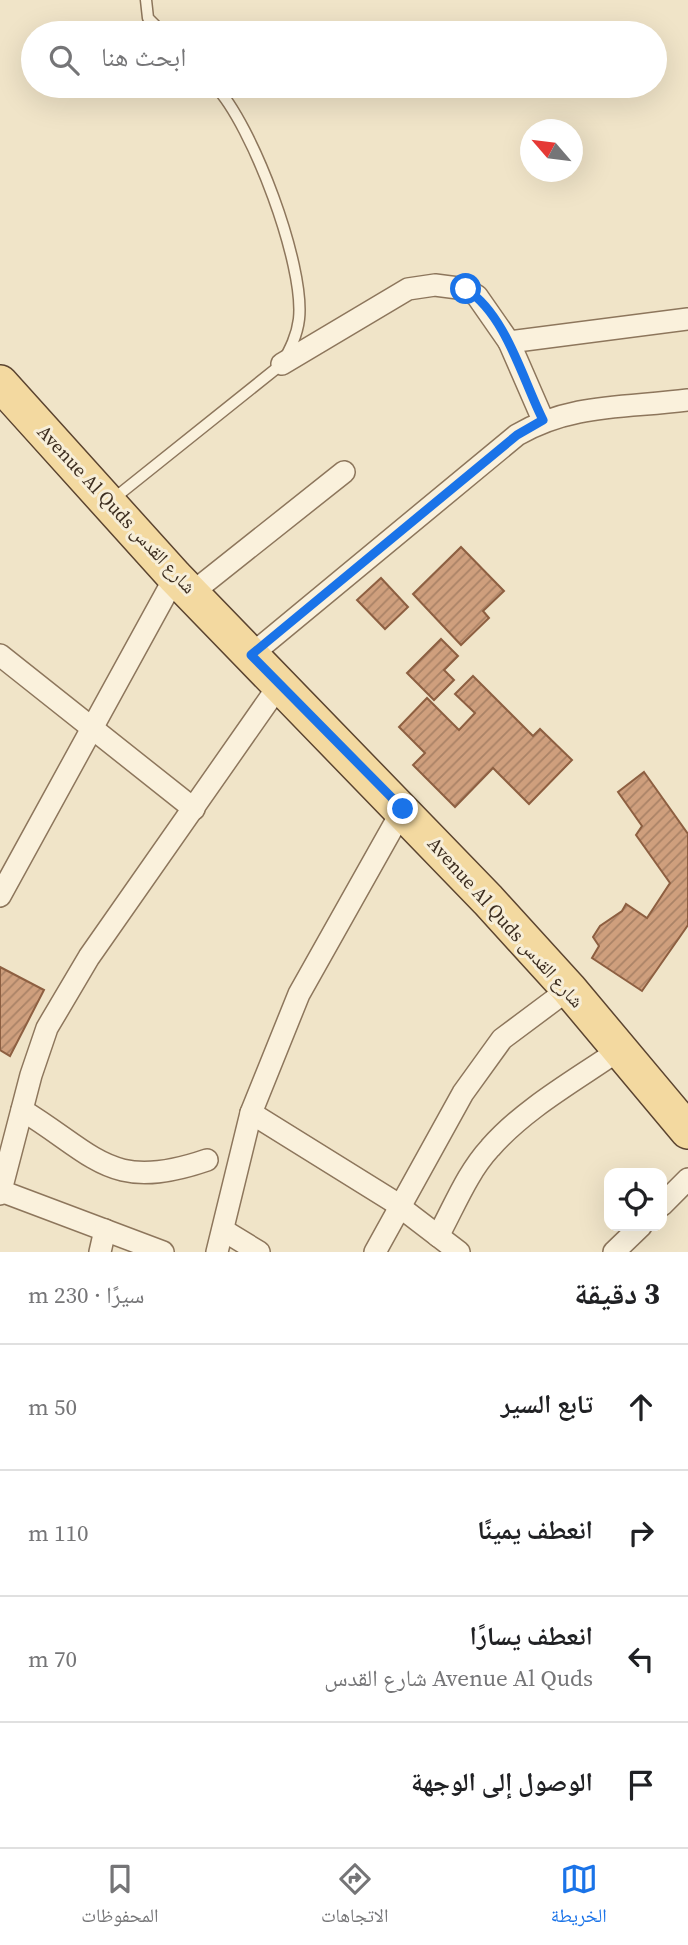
<!DOCTYPE html>
<html lang="ar">
<meta charset="utf-8">
<style>
:root{--surface:#fff;--page:#f6f6f6;--text:#202124;--muted:#757577;--line:#e0e0e0;--accent:#1a73e8}
body{margin:0;font-family:"Source Serif 4","Noto Naskh Arabic",serif;background:var(--page);color:var(--text);direction:rtl}
.controls{position:absolute;right:21px;bottom:21px;display:grid;overflow:hidden;border-radius:14px;box-shadow:0 7px 28px #0002}
.controls button{width:63px;height:63px;display:grid;place-items:center;padding:0;border:0;border-bottom:2px solid var(--line);background:var(--surface);color:var(--text);font:35px sans-serif}
.compass{position:absolute;left:520px;top:119px;width:63px;height:63px;border-radius:50%;background:var(--surface);box-shadow:0 7px 28px #0002;rotate:298deg}
.stop{position:absolute;width:21px;height:21px;margin:-16px;border:5px solid #1a73e8;border-radius:50%;background:#fff}
.stop.end{background:#1a73e8;border-color:#fff;box-shadow:0 2px 7px #0008}
.list{margin:0;padding:0;list-style:none}
h2{display:flex;justify-content:space-between;align-items:center;height:91px;margin:0;padding:0 28px;font-size:30px}
h2 small{font-size:23px;font-weight:400;color:var(--muted)}
.list li{display:grid;grid-template-columns:46px 1fr auto;gap:21px;align-items:center;box-sizing:border-box;height:126px;padding:0 28px;border-top:2px solid var(--line)}
.list b{display:block;font-size:26px;white-space:nowrap}
.list p{margin:0;font-size:23px;white-space:nowrap;color:var(--muted)}
.list em{font-size:23px;font-style:normal;color:var(--muted)}
.icon{flex:none;width:38px;height:38px;fill:none;stroke:currentColor;stroke-width:2;stroke-linecap:round;stroke-linejoin:round}
.map{position:relative;flex:none;width:688px;height:1252px;overflow:hidden;direction:ltr}
.search{position:absolute;background:var(--surface);box-shadow:0 7px 28px #0002;left:21px;right:21px;top:21px;height:77px;display:flex;align-items:center;gap:18px;box-sizing:border-box;padding:0 24px;border-radius:38px;color:var(--muted);font-size:26px}
.sheet{height:595px;background:var(--surface)}
nav{display:flex;justify-content:space-around;align-items:center;box-sizing:border-box;height:98px;border-top:2px solid var(--line);background:var(--surface);font-size:19px;color:var(--muted)}
nav a{display:grid;justify-items:center;gap:4px}
nav .on{color:var(--accent)}
.map>svg:first-child{display:block}
.building{fill:url(#building-hatch);stroke:#8d5f41;stroke-width:2}
.lines{fill:none;stroke-linecap:round;stroke-linejoin:round}
.service-casing{stroke:#8d765c;stroke-width:13}
.minor-casing{stroke:#8d765c;stroke-width:24}
.primary-casing{stroke:#5b4430;stroke-width:38}
.service{stroke:#faf1dc;stroke-width:10}
.minor{stroke:#faf1dc;stroke-width:21}
.primary{stroke:#f3d9a0;stroke-width:35}
.route{stroke:#1a73e8;stroke-width:9}
.labels{text-anchor:middle;stroke-width:6;stroke-linejoin:round;paint-order:stroke}
.street-label{font-size:19px;fill:#3d2e20;stroke:#f7eed8}
</style>
<div class="map">
<svg width="688" height="1252" viewBox="0 0 688 1252">
<defs>
<pattern id="building-hatch" width="6" height="6" patternUnits="userSpaceOnUse" patternTransform="scale(1.75)"><rect width="6" height="6" fill="#cf9f7d"/><path d="M-1 1l2-2M0 6l6-6M5 7l2-2" fill="none" stroke="#a98266"/></pattern>
</defs>
<rect width="100%" height="100%" fill="#f0e4c8"/>
<!-- building -->
<g class="building">
<path d="M461,547l43,44 -21,20 6,7 -28,27 -48,-51z"/>
<path d="M381,578l27,29 -23,22 -28,-29z"/>
<path d="M441,639l17,17 -14,14 10,10 -20,20 -27,-27z"/>
<path d="M473,676l60,60 7,-7 32,31 -43,44 -36,-36 -38,39 -42,-42 12,-12 -26,-26 28,-29 32,32 16,-17 -20,-19z"/>
<path d="M644,772l44,62v91l-46,66 -50,-33 7,-12 -6,-9 7,-11 22,-15 4,-7 21,14 23,-35 -34,-48 6,-9 -24,-34z"/>
<path d="M0,967l44,23 -34,66 -10,-6z"/>
</g>
<g class="lines">
<defs>
<g id="service">
<path d="M146,0l2,18 15,15"/>
<path d="M112,500l170,-136c8,-15 15,-28 17,-45 6,-54 -47,-195 -84,-233"/>
</g>
<g id="minor">
<path d="M509,342l34,78"/>
<path d="M282,364l126,-75 27,-4 31,4 11,7 32,46 179,-23"/>
<path d="M193,592l151,-120"/>
<path d="M0,655l194,154"/>
<path d="M251,655l266,-220c55,-32 110,-27 171,-35"/>
<path d="M0,896l175,-319"/>
<path d="M22,1110c75,46 89,83 185,50"/>
<path d="M251,1113l140,87 68,52"/>
<path d="M1,1191l162,61"/>
<path d="M0,1194l31,-119 16,-47 42,-71 191,-273"/>
<path d="M662,1205l26,-26"/>
<path d="M223,1230l36,22"/>
<path d="M438,1236c16,-29 29,-63 52,-88 35,-40 86,-68 129,-98"/>
<path d="M100,1252l5,-22"/>
<path d="M217,1252l34,-139 48,-119 104,-185"/>
<path d="M375,1252l88,-159 39,-54 67,-50"/>
<path d="M614,1252l27,-26"/>
</g>
<path id="primary" d="M0,383l175,194 313,323 81,89 119,142"/>
</defs>
<!-- service casing -->
<use href="#service" class="service-casing"/>
<!-- minor casing -->
<use href="#minor" class="minor-casing"/>
<!-- primary casing -->
<use href="#primary" class="primary-casing"/>
<!-- service -->
<use href="#service" class="service"/>
<!-- minor -->
<use href="#minor" class="minor"/>
<!-- primary -->
<use href="#primary" class="primary"/>
</g>
<g class="lines">
<!-- route -->
<path class="route" d="M403,809l-152,-154 266,-220 26,-15c-21,-42 -37,-105 -77,-131"/>
</g>
<g class="labels">
<!-- street labels -->
<g class="street-label">
<text transform="translate(117 509) rotate(47)" y="7">Avenue Al Quds شارع القدس</text>
<text transform="translate(506 922) rotate(48)" y="7">Avenue Al Quds شارع القدس</text>
</g>
</g>
</svg>
<div class="controls">
<button><svg class="icon" aria-label="locate" viewBox="0 0 24 24"><circle cx="12" cy="12" r="6"/><path d="M12 2v4M12 18v4M2 12h4M18 12h4"/></svg></button>
</div>
<svg class="compass" viewBox="-18 -18 36 36"><path d="M0-13l5 13h-10z" fill="#e53935"/><path d="M0 13l5-13h-10z" fill="#757577"/></svg>
<div class="stop" style="left:466px;top:289px"></div>
<div class="stop end" style="left:403px;top:809px"></div>
<div class="search"><svg class="icon" aria-label="search" viewBox="0 0 24 24"><circle cx="10" cy="10" r="6"/><path d="M15 15l6 6"/></svg>ابحث هنا</div>
</div>
<section class="sheet">
<h2>3 دقيقة<small>سيرًا · 230 m</small></h2>
<ul class="list">
<li><svg class="icon" aria-label="ahead" viewBox="0 0 24 24"><path d="M12 20V5M6 11l6-6 6 6"/></svg><div><b>تابع السير</b></div><em>50 m</em></li>
<li><svg class="icon" aria-label="right" viewBox="0 0 24 24"><path d="M7 20v-9h11M14 6l5 5-5 5"/></svg><div><b>انعطف يمينًا</b></div><em>110 m</em></li>
<li><svg class="icon" aria-label="left" viewBox="0 0 24 24"><path d="M17 20v-9H6M10 6l-5 5 5 5"/></svg><div><b>انعطف يسارًا</b><p>Avenue Al Quds شارع القدس</p></div><em>70 m</em></li>
<li><svg class="icon" aria-label="arrive" viewBox="0 0 24 24"><path d="M6 21V4h12l-3 4 3 4H6"/></svg><div><b>الوصول إلى الوجهة</b></div></li>
</ul>
</section>
<nav>
<a class="on"><svg class="icon" aria-label="map" viewBox="0 0 24 24"><path d="M3 6l6-2 6 2 6-2v14l-6 2-6-2-6 2zM9 4v14M15 6v14"/></svg>الخريطة</a>
<a><svg class="icon" aria-label="directions" viewBox="0 0 24 24"><path d="M12 3l9 9-9 9-9-9zM9 14v-3h6M13 9l2 2-2 2"/></svg>الاتجاهات</a>
<a><svg class="icon" aria-label="saved" viewBox="0 0 24 24"><path d="M7 4h10v16l-5-4-5 4z"/></svg>المحفوظات</a>
</nav>
